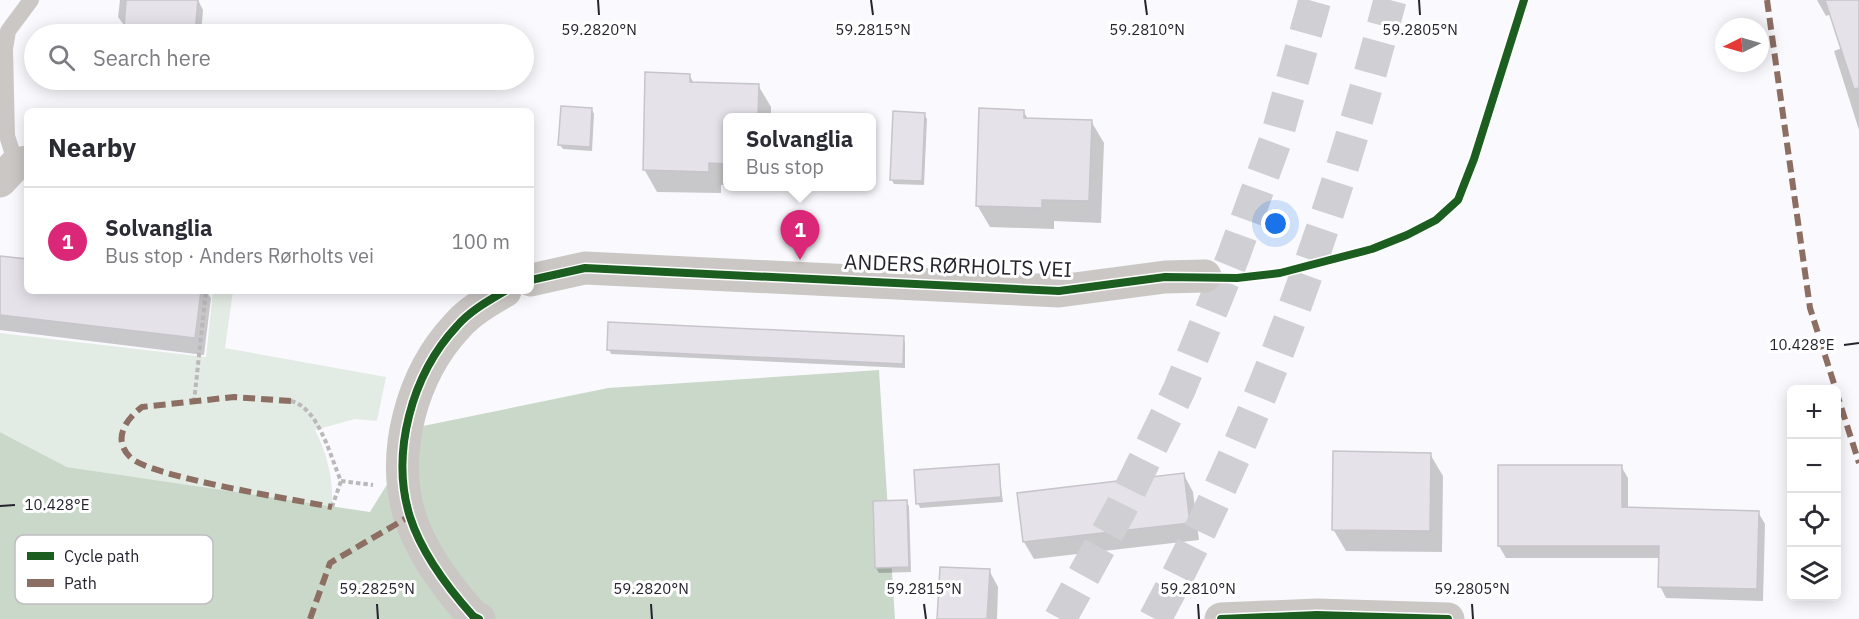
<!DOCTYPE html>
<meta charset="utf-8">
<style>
:root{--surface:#fff;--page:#f7f7f7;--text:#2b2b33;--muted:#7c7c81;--line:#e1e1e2;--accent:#db2777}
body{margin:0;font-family:"IBM Plex Sans",sans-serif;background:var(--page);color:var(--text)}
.controls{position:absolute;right:18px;bottom:18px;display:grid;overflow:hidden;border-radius:9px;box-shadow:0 3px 15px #0003}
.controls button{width:54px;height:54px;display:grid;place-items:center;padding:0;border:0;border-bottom:2px solid var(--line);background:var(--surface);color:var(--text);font:30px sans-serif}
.compass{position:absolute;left:1715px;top:18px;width:54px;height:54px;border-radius:50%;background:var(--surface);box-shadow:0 3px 15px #0003;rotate:265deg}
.you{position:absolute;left:1276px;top:224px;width:21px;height:21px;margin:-15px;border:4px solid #fff;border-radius:50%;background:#1a73e8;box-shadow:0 0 0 9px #1a73e833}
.badge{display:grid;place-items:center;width:39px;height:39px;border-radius:50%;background:var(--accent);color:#fff;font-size:20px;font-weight:700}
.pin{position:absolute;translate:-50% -50px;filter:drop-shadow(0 2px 3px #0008)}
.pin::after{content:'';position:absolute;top:32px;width:21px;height:18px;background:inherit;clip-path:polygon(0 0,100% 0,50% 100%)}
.popup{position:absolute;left:723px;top:113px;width:153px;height:78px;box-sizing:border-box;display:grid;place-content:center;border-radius:9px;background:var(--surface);filter:drop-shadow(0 2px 4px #0005);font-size:20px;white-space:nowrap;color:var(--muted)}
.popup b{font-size:22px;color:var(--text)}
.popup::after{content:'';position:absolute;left:50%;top:100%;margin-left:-12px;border:12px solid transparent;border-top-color:var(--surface)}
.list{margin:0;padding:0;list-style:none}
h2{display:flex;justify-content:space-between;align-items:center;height:78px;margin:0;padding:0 24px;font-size:26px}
h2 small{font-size:20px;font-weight:400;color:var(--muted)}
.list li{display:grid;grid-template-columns:39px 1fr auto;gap:18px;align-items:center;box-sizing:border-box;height:108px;padding:0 24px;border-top:2px solid var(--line)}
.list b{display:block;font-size:22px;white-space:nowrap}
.list p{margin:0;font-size:20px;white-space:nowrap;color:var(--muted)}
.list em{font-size:20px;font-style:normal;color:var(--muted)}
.icon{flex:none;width:33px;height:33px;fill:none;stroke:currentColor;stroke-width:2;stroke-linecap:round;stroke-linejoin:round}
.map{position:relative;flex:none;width:1859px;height:619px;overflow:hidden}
.search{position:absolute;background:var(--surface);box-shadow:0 3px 15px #0003;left:24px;top:24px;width:510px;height:66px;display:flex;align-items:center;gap:15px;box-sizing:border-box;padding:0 21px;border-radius:33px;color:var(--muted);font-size:22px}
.panel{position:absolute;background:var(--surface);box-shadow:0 3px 15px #0003;left:24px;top:108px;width:510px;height:186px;border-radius:9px}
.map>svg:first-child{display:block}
.green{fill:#e3ece4}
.forest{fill:#cad8ca}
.shadow{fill:#0003}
.building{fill:#e6e2ea;stroke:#c7c4cb;stroke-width:1.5}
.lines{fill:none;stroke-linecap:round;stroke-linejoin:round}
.primary-tunnel{stroke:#cfcfd4;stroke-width:33;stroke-dasharray:33 16;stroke-linecap:butt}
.path{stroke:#bab8b8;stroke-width:4;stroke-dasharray:4.5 3;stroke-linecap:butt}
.service{stroke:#cbc7c5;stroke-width:16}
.minor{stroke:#cbc7c5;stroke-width:33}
.quiet{stroke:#8d6e63;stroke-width:6;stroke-dasharray:12 6;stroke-linecap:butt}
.cycleway-casing{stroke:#fff;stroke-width:11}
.cycleway{stroke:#1b5e20;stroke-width:8}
.ticks{fill:none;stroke:#25232e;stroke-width:2}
.labels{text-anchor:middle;stroke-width:6;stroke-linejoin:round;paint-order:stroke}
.street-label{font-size:21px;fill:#25232e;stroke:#fff}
.key{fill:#fff;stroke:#bebdc0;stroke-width:1.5}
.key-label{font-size:16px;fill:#25232e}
.ticks-label{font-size:15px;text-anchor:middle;fill:#25232e;stroke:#fff;stroke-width:6;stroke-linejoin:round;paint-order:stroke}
</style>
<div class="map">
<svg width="1859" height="619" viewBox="0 0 1859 619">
<rect width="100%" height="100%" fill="#fafafe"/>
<!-- green -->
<path class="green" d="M213,291h20l-8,57 161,29 -9,44 -22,-2 -40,11c12,23 19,51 17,77l-265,-40 -67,-35v-99l206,24z"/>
<!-- forest -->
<path class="forest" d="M879,370l16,249h-895v-187l67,35 303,45 53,-86 185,-38z"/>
<!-- shadow -->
<g class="shadow">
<path d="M120,0h78l5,10 -2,24h-70l-13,-17z"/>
<path d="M1817,0h42v130l-25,-79 8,-3 -11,-34 -5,2z"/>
<path d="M689,75l5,8 64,2 13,22v11h-43v67h-7v8l-64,-1 -13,-23z"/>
<path d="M592,110l2,4 -2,37 -29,-2 -3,-4z"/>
<path d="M1023,111l5,8 63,2 13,22 -3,80 -47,-2v8l-64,-2 -13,-22z"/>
<path d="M924,114l3,5 -3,66 -30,-1 -3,-5z"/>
<path d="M0,257l27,4v30h179l5,7 -7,57 -204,-25z"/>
<path d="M903,338l2,4v26l-294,-14 -2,-5z"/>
<path d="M1430,454l13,22 -1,76 -96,-1 -13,-22z"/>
<path d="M998,465l5,37 -83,6 -2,-5z"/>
<path d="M1621,466l7,12v31l130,3 7,12 -2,77 -97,-3 -6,-12v-28h-154l-7,-12z"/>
<path d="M1184,475l9,17 6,48 -165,19 -10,-17 -5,-48z"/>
<path d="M906,502l3,4 2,66 -32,1 -3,-5z"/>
<path d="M989,570l9,17 -1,32h-58z"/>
</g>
<!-- building -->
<g class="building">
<path d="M126,0h72l-3,34 -52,-3 -19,-4z"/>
<path d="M1825,0h34v88l-5,1z"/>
<path d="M645,72l45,2v8l69,2 -1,33h-30v47l-19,-1v9l-66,-2z"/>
<path d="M561,106l31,2 -2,39 -32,-2z"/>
<path d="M979,108l45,2v8l68,2 -3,81 -47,-1v8l-66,-2z"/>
<path d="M893,111l32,2 -3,68 -32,-1z"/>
<path d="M0,256l27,3v32h174l-6,47 -195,-23z"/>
<path d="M608,322l296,14 -1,28 -296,-14z"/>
<path d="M1333,451l98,2 -1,78 -98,-1z"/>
<path d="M999,464l2,33 -85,7 -2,-34z"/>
<path d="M1498,465h124v42l137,4 -2,78 -99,-2 1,-41h-161z"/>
<path d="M1184,473l6,50 -167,19 -6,-49z"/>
<path d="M907,500l2,67 -34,1 -2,-67z"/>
<path d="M940,567l50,2 -3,50h-50z"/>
</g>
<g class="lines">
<!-- primary-tunnel -->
<g class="primary-tunnel">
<path d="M1060,619l61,-111 58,-118 54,-133 43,-118 39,-139"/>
<path d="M1155,619c106,-198 179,-403 235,-619"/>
</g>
<!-- path -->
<g class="path">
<path d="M291,401c28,7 39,55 50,80l32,4"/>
<path d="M194,402l12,-111"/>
<path d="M332,507l9,-26"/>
</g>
<!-- service -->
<path class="service" d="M16,164l-9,-28 -2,-87 3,-18 23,-31"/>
<!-- minor -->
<g class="minor">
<path d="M0,181l16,-17 11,-2"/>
<path d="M531,280l54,-12 474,23 106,-14 40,-1"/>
<path d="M479,619l-6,-3c-26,-29 -51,-62 -63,-99 -20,-64 2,-143 47,-191 13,-15 31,-25 48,-35"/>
<path d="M1221,619l96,-4 131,4"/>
</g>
<!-- quiet -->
<g class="quiet">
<path d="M1767,0l43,308 26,82"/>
<path d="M1836,391l23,72"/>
<path d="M291,401l-57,-4 -92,10c-16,12 -30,32 -12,50 19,20 167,43 202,50"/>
<path d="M310,619l20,-56 80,-47"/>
</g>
<defs>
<g id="cycleway">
<path d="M531,280l54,-12 474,23 106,-14 72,1 43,-5 92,-24 35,-14 29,-15 22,-20 16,-41 50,-159"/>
<path d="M479,619l-6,-3c-26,-29 -51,-62 -63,-99 -20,-64 2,-143 47,-191 13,-15 31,-25 48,-35"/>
<path d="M1221,619l96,-4 131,4"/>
</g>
</defs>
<!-- cycleway casing -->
<use href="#cycleway" class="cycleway-casing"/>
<!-- cycleway -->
<use href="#cycleway" class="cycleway"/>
</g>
<!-- ticks -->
<path class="ticks" d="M598,0l1,15M871,0l2,15M1145,0l2,15M1419,0l1,15M1844,345l15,-2M0,506l15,-1M377,604l1,15M651,604l1,15M924,604l2,15M1198,604l1,15M1472,604l1,15"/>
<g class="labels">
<!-- street labels -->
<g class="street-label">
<text transform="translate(958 266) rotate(2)" y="7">ANDERS RØRHOLTS VEI</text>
</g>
</g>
<!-- legend -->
<rect x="15" y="535" width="198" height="69" rx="9" class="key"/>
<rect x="27" y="552" width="27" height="8" fill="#1b5e20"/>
<rect x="27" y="579" width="27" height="8" fill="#8d6e63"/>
<g class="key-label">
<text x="64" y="562">Cycle path</text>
<text x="64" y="589">Path</text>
</g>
<g class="ticks-label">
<text x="599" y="35">59.2820°N</text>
<text x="873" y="35">59.2815°N</text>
<text x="1147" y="35">59.2810°N</text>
<text x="1420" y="35">59.2805°N</text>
<text x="1802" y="350">10.428°E</text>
<text x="57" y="510">10.428°E</text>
<text x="377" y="594">59.2825°N</text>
<text x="651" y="594">59.2820°N</text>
<text x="924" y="594">59.2815°N</text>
<text x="1198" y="594">59.2810°N</text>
<text x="1472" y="594">59.2805°N</text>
</g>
</svg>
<div class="controls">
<button>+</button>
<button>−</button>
<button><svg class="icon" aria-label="locate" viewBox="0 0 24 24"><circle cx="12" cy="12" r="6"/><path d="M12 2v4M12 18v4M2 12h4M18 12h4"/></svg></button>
<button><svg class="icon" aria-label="layers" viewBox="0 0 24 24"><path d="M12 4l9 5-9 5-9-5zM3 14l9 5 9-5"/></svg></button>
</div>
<svg class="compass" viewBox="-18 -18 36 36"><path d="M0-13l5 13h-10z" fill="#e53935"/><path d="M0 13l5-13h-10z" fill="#7c7c81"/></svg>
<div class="you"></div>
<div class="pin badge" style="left:800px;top:260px">1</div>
<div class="popup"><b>Solvanglia</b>Bus stop</div>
<div class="search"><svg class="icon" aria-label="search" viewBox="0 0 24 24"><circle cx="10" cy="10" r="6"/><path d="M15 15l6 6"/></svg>Search here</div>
<section class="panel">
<h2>Nearby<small></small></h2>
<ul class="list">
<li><span class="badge">1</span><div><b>Solvanglia</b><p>Bus stop · Anders Rørholts vei</p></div><em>100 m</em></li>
</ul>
</section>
</div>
